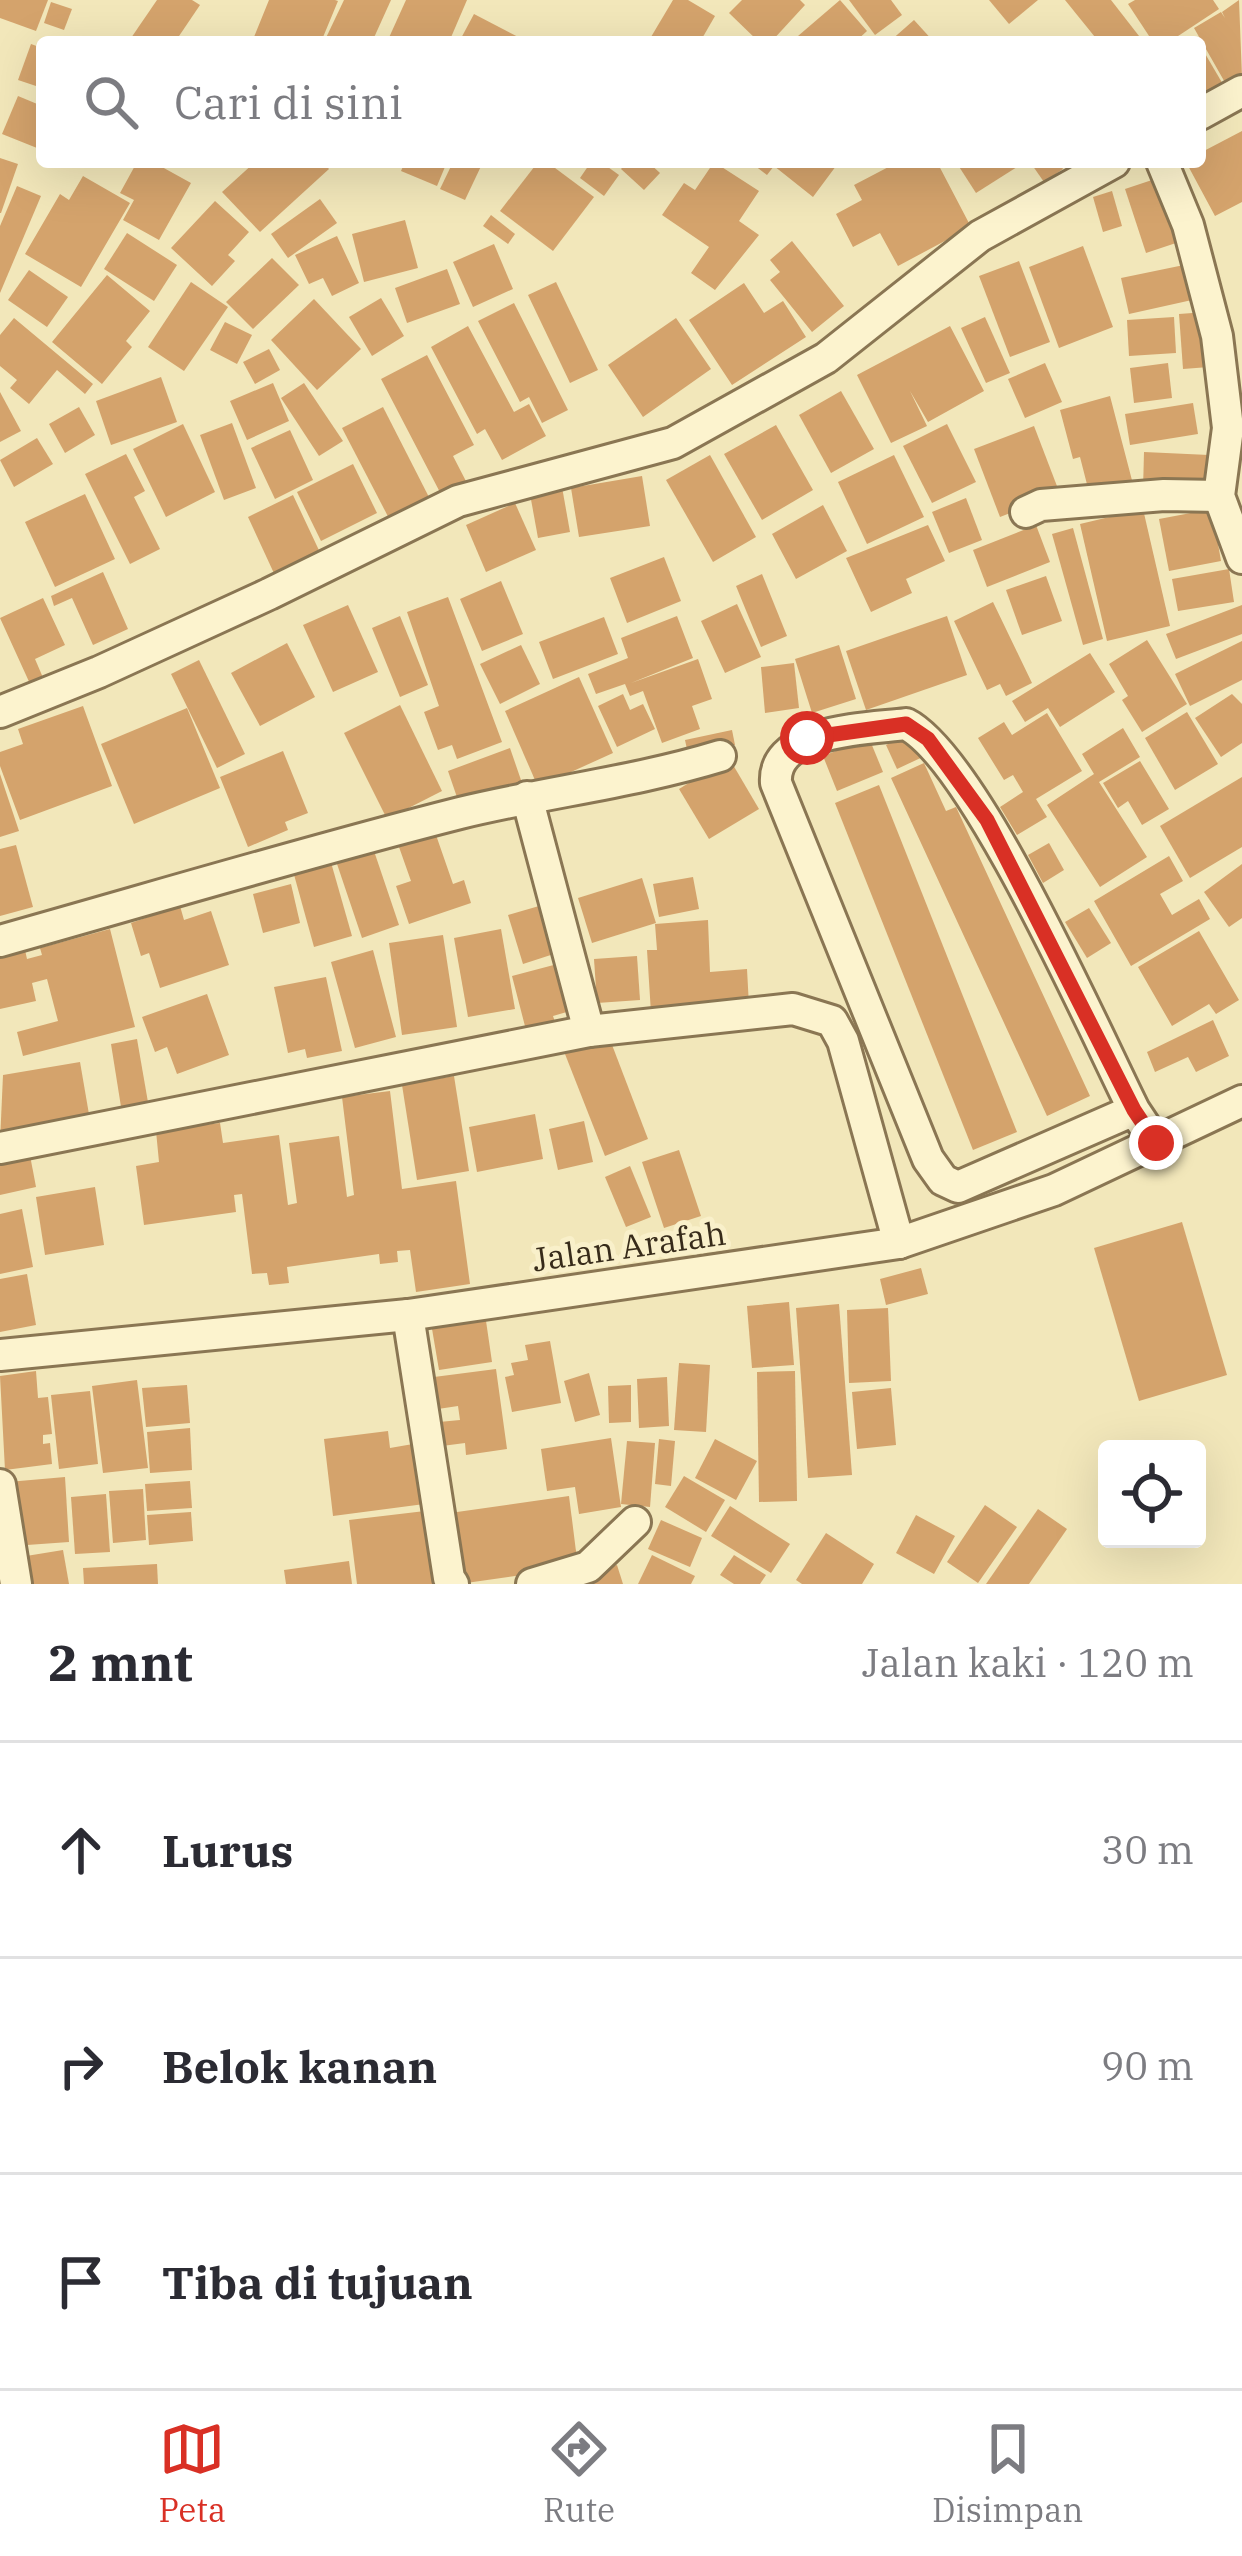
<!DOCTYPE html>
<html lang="id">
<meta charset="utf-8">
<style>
:root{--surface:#fff;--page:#f2f2f3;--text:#2b2b33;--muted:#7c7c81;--line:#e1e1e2;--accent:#d93025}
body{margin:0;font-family:"IBM Plex Serif",serif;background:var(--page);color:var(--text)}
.controls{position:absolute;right:36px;bottom:36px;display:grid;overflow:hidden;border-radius:12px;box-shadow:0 12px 48px #0002}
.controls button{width:108px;height:108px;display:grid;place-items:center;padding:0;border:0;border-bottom:3px solid var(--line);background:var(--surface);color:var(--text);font:60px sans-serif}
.stop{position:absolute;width:36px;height:36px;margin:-27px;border:9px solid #d93025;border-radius:50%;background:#fff}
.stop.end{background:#d93025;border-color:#fff;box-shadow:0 3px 12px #0008}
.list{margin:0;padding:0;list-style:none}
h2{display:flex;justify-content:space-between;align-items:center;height:156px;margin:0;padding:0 48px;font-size:51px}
h2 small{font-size:39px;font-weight:400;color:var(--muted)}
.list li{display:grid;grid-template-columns:78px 1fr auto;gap:36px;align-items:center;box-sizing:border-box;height:216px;padding:0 48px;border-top:3px solid var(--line)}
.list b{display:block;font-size:45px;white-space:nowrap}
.list em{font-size:39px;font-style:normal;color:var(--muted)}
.icon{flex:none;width:66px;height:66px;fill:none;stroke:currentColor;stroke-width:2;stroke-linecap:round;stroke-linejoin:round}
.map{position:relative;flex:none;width:1242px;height:1584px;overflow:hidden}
.search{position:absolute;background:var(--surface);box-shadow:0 12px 48px #0002;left:36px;right:36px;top:36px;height:132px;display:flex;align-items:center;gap:30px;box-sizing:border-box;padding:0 42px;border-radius:12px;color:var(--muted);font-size:45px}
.sheet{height:804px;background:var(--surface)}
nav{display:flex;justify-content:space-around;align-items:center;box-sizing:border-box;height:168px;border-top:3px solid var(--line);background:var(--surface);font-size:33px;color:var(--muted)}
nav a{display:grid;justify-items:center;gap:6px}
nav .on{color:var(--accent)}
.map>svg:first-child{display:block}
.building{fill:#d4a36c}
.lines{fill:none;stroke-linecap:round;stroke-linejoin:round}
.minor-casing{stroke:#8a7653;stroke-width:36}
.minor{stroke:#fcf3ce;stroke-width:30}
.route{stroke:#d93025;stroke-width:15}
.labels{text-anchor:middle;stroke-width:10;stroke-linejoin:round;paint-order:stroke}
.street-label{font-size:33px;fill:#372b1a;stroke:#f9f0ca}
</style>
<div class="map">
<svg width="1242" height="1584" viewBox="0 0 1242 1584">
<rect width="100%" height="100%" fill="#f2e7ba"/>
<!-- building -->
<g class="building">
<path d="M0,0h48l-12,31 -36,-13z"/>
<path d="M157,0h35l8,5 -25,37h-39l-5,-4z"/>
<path d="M269,0h66l3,1 -17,41 -32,-3 -37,3z"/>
<path d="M344,0h47l-19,42h-48z"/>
<path d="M406,0h61l-18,42h-62z"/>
<path d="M673,0h15l27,16 -15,26h-52z"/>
<path d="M742,0h58l5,5 -34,37h-12l-30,-29z"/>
<path d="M840,0l27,31 -12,11h-64z"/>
<path d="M849,0h42l11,15 -27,20z"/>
<path d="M989,0h49l-29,24z"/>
<path d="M1065,0h46l28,36 -8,6h-32z"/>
<path d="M1135,0h78l6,9 -50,33h-16l-25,-38z"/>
<path d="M1239,0l3,78 -15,8 -33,-58 27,-16 4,6 -3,-6z"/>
<path d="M51,2l21,7 -8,21 -20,-7z"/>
<path d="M474,14l54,28h-69z"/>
<path d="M914,20l20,22h-45z"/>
<path d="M31,44l11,4v40l-24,-8z"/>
<path d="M1200,45l24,41 -24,14z"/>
<path d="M18,96l24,10v44l-40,-16z"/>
<path d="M1242,131v71l-27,14 -29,-54h14v-9z"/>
<path d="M0,158l18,6 -17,49h-1z"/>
<path d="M137,162h16l38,21 -32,57 -36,-20 11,-20 -14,-7z"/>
<path d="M255,162h68l6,7 -69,63 -38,-40z"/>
<path d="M405,162h42l-10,24 -36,-15z"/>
<path d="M453,162h30l-18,38 -25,-11z"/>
<path d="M538,162h9l47,35 -41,54 -53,-40z"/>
<path d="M591,162h10l18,13 -15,21 -24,-18z"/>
<path d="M627,162h21l12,11 -16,17 -23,-21z"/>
<path d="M714,162l45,29 -20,30 20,14 -44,55 -24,-17 18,-26 -47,-32 22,-32 11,7z"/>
<path d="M750,162h89l-26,35 -39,-31 -7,9z"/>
<path d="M898,162h39l34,65 -73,39 -18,-33 -27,14 -17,-33 26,-14 -8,-15z"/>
<path d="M956,162h58l3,5 -41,26z"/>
<path d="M1030,162h29l4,7 -19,13z"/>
<path d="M83,176l47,27 -49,84 -56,-33 35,-60 9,6z"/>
<path d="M1155,179l21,64 -30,10 -21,-64z"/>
<path d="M17,186l24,10 -41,97v-67z"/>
<path d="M1112,191l10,35 -19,6 -10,-35z"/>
<path d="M320,199l17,24 -49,35 -17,-24z"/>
<path d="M215,201l34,31 -21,23 7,6 -23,25 -41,-38z"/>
<path d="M491,215l24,19 -7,10 -25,-18z"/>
<path d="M405,220l13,48 -54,14 -12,-48z"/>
<path d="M127,233l50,32 -23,36 -50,-32z"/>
<path d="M337,236l22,47 -27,13 -9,-18 -14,6 -14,-29z"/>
<path d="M792,241l52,65 -32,26 -42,-52 10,-8 -10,-12z"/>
<path d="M494,244l19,45 -40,18 -20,-45z"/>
<path d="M1083,246l30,81 -54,21 -30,-81z"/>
<path d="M272,258l27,27 -46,44 -27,-27z"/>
<path d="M1019,261l31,81 -40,15 -31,-81z"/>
<path d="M1184,265l8,35 -63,14 -8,-36z"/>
<path d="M447,269l13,35 -53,19 -12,-35z"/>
<path d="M29,270l39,27 -21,30 -39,-27z"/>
<path d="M107,275l43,36 -24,30 6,6 -30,37 -50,-42z"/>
<path d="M191,282l37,25 -44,64 -36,-24z"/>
<path d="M556,282l42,88 -28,13 -42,-88z"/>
<path d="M744,283l20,30 19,-12 23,36 -74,48 -43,-65z"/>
<path d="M381,298l23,38 -32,20 -23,-39z"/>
<path d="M314,299l47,50 -44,41 -46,-50z"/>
<path d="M514,303l54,107 -26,13 -13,-26 -9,5 -42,-81z"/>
<path d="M1206,312l3,55 -26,2 -4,-55z"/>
<path d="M985,317l25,56 -24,10 -25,-55z"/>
<path d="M1174,317l2,36 -47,3 -2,-36z"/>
<path d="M14,318l79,66 -8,10 -28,-24 -28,34 -19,-16 7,-8 -17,-14v-31z"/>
<path d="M676,318l35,51 -68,48 -35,-52z"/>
<path d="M225,322l27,13 -15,29 -27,-14z"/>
<path d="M468,326l46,86 15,-8 17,32 -44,24 -17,-31 -8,5 -46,-87z"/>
<path d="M950,326l34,65 -56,31 -18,-31 17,35 -36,17 -34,-68z"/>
<path d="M269,349l11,21 -25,14 -12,-22z"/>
<path d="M427,355l47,90 -21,11 16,31 -25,13 -63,-121z"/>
<path d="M1045,363l17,39 -37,16 -17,-39z"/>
<path d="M1168,363l4,35 -38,5 -4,-35z"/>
<path d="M161,377l16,45 -66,23 -15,-44z"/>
<path d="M273,383l16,38 -42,19 -17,-39z"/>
<path d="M304,383l39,58 -24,15 -38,-58z"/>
<path d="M841,391l33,58 -43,24 -32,-58z"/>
<path d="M0,392l21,39 -21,11z"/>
<path d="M1110,396l24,92 -43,12 -11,-43 -7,2 -13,-49z"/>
<path d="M1193,403l5,31 -68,11 -5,-31z"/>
<path d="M79,407l16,28 -30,18 -16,-29z"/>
<path d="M383,407l51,100 -40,21 -52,-100z"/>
<path d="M232,423l24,65 -32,12 -24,-65z"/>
<path d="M183,424l32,68 -49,25 -33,-68z"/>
<path d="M947,424l29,58 -44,21 -29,-57z"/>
<path d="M776,425l37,65 -51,30 -38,-66z"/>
<path d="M1034,426l26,68 -60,23 -26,-68z"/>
<path d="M290,430l23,50 -38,19 -24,-51z"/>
<path d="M37,438l16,26 -39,23 -14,-27z"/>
<path d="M1144,452l65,3 -1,37 -65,-2z"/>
<path d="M126,454l19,37 -11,6 26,52 -30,15 -45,-90z"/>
<path d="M710,455l46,82 -43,25 -47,-82z"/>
<path d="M894,455l30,62 -57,27 -29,-62z"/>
<path d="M353,464l24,49 -56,28 -24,-49z"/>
<path d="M642,476l8,50 -71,11 -8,-49z"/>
<path d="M562,487l8,45 -32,6 -8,-44z"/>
<path d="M85,494l30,65 -60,28 -30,-65z"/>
<path d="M293,495l31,66 -46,21 -30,-65z"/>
<path d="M966,498l16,42 -33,13 -17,-41z"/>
<path d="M515,503l21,47 -50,22 -20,-47z"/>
<path d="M823,505l24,46 -51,28 -24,-45z"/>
<path d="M1143,509l27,117 -63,15 -27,-117z"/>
<path d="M1212,509l9,52 -52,10 -10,-52z"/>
<path d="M928,525l17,36 -39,18 6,14 -41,19 -25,-54z"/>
<path d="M1036,525l14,37 -63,25 -14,-37z"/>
<path d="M1073,528l30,111 -20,6 -31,-111z"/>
<path d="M664,557l17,44 -54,22 -17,-45z"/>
<path d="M1229,569l5,33 -56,9 -6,-32z"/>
<path d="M103,572l25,57 -35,16 -21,-47 -18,8 -3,-10z"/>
<path d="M762,574l25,62 -26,11 -25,-61z"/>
<path d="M1046,576l16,45 -40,14 -16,-45z"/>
<path d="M501,581l22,53 -41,17 -22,-52z"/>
<path d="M448,597l54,145 -45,17 -5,-14 -14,5 -14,-38 15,-6 -32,-94z"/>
<path d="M43,598l22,47 -30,14 9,21 -13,6 -31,-68z"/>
<path d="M993,602l39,81 -26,13 -6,-12 -13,6 -33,-69z"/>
<path d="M737,604l24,53 -36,16 -24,-52z"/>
<path d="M348,605l30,67 -45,20 -30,-67z"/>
<path d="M1242,605v29l-66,25 -10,-25z"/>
<path d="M400,616l28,69 -28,12 -28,-69z"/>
<path d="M677,616l16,42 -62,25 67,-24 14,40 -20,7 8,23 -38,14 -19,-52 -13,5 -5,-12 -29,10 -8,-20 40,-16 -7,-20z"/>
<path d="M947,616l20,59 -101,35 -20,-59z"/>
<path d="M604,617l14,37 -65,25 -14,-37z"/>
<path d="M1147,640l40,64 -45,28 -20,-32 6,-4 -19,-32z"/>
<path d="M1242,641v39l-52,26 -15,-32z"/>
<path d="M287,643l28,54 -55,29 -29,-53z"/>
<path d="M521,645l19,39 -40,20 -20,-40z"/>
<path d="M839,645l17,54 -44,14 -17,-54z"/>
<path d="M1090,653l25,39 -55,35 -12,-19 -23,14 -13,-21z"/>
<path d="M199,660l46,94 -28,14 -46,-94z"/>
<path d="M794,663l5,45 -34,5 -4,-46z"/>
<path d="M579,677l34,76 -75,34 -33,-76z"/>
<path d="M623,694l7,16 13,-6 12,25 -38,18 -19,-41z"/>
<path d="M1232,694l10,10v39l-21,14 -26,-39z"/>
<path d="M400,705l42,86 -55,28 -43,-86z"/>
<path d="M83,706l29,80 -92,34 -20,-54v-14l23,-8 -5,-15z"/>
<path d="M187,708l33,80 -86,36 -33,-80z"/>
<path d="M1187,712l31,52 -43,26 -30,-52z"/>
<path d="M1047,713l35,58 -46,28 11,18 -30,18 -17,-28 23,-15 -10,-17 -9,5 -26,-42 26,-16 8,13z"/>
<path d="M1123,728l17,29 -41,25 48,75 -47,30 -53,-82 47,-31 -12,-20z"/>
<path d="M732,730l3,15 -47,9 -3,-14z"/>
<path d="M916,731l11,24 -30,14 -11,-24z"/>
<path d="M869,738l14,34 -46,19 -14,-35z"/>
<path d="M510,748l12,35 -62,23 -12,-35z"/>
<path d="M283,751l25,62 -23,9 3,8 -40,17 -28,-70z"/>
<path d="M729,758l30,51 -50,30 -30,-50z"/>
<path d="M1140,761l29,48 -27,16 -14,-24 -10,7 -15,-25z"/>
<path d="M924,763l22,48 10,-4 134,289 -43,20 -156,-338z"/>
<path d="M0,774l19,57 -19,6z"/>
<path d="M1242,777v70l-52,31 -30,-52z"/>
<path d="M879,785l138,347 -44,18 -138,-347z"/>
<path d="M436,835l17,49 11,-4 7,23 -62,21 -13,-38 15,-5 -12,-34z"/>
<path d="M1049,843l15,27 -21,13 -15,-28z"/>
<path d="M16,845l17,62 -33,9v-67z"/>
<path d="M373,848l26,77 -37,13 -26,-77z"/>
<path d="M1169,856l14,25 -23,13 12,21 27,-16 11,20 -79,47 -37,-65z"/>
<path d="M330,859l22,77 -38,11 -21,-76z"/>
<path d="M1242,864v54l-13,9 -25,-35z"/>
<path d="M693,877l6,32 -40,8 -6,-33z"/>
<path d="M642,878l14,45 -64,20 -14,-45z"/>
<path d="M291,884l9,39 -37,10 -10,-39z"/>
<path d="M546,904l14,48 -37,12 -15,-49z"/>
<path d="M180,906l4,14 27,-9 18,54 -69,23 -11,-35 -8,3 -10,-33z"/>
<path d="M1089,908l22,35 -24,15 -22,-36z"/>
<path d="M708,920l2,52 37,-3 2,37 -98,7 -4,-63h10l-2,-26z"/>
<path d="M110,929l25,98 -112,29 -6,-24 41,-11 -11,-42 -15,4 4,18 -36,8v-53l25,-6 2,9 15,-4 -2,-7z"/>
<path d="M501,929l14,80 -47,8 -14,-79z"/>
<path d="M1199,931l40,69 -23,14 -7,-10 -37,22 -34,-59z"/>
<path d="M443,935l14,92 -55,8 -13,-92z"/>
<path d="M373,950l23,87 -41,11 -24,-86z"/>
<path d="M637,956l3,44 -43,3 -3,-44z"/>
<path d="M565,962l12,47 -24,7 2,6 -29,8 -14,-54z"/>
<path d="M326,977l16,74 -35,7 -2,-9 -17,4 -14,-66z"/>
<path d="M207,994l22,61 -52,19 -10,-27 -12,5 -13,-35z"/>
<path d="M1213,1020l16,36 -33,16 -8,-15 -33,15 -8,-20z"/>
<path d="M609,1037l39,102 -43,17 -40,-102z"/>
<path d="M137,1039l12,69 -27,5 -11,-69z"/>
<path d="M80,1062l11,64 -91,16 3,-67z"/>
<path d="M454,1076l15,95 -52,9 -15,-95z"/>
<path d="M390,1091l12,98 54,-8 14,103 -54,8 -6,-42 -13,1 1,11 -18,2 -1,-10 -92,13 2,16 -20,2 -2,-12 -15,1 -10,-80 -8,1 2,17 -92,13 -8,-59 23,-4 -3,-31 64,-8 3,20 56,-8 9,70 9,-2 -8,-60 50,-7 8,61 7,-2 -12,-98z"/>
<path d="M535,1114l8,45 -66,13 -8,-45z"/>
<path d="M584,1121l9,41 -35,8 -9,-41z"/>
<path d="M29,1150l7,37 -36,8v-39z"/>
<path d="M679,1150l22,66 -37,12 -22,-66z"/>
<path d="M630,1166l21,51 -25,10 -21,-50z"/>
<path d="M95,1187l9,58 -59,10 -9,-58z"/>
<path d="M22,1209l11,58 -33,7v-60z"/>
<path d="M1182,1222l45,153 -88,26 -45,-153z"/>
<path d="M921,1268l7,26 -42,11 -6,-26z"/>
<path d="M27,1274l9,51 -36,7v-53z"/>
<path d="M789,1302l5,63 -42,3 -5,-62z"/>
<path d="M839,1304l13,171 -44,3 -12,-170z"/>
<path d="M888,1308l3,73 -42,2 -2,-73z"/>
<path d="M485,1314l7,48 -53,8 -8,-47z"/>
<path d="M550,1341l11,62 -49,9 -7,-35 9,-2 -3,-12 17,-3 -3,-15z"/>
<path d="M679,1363l31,2 -4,67 -32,-2z"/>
<path d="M496,1369l11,80 -41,6 -1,-12 -23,3 -3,-24 21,-2 -2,-14 -20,3 -4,-32z"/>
<path d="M36,1371l2,27 10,-1 4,37 -9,1v9l7,-1 2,21 -47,6 -5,-94z"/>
<path d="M795,1371l2,130 -38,1 -2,-130z"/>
<path d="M589,1373l11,42 -25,7 -11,-41z"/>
<path d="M667,1377l2,49 -30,2 -2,-49z"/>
<path d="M137,1380l11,88 -45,5 -11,-87z"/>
<path d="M187,1385l3,38 -44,4 -4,-39z"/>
<path d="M631,1385v37l-22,1 -1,-37z"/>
<path d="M891,1388l5,57 -39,4 -5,-57z"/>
<path d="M90,1391l8,73 -39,5 -8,-74z"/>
<path d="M190,1428l2,42 -42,3 -3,-41z"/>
<path d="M388,1431l2,17 23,-4 3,22 12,-1 4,38 -99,13 -9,-77z"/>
<path d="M611,1438l10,69 -42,7 -4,-27 -28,4 -6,-42z"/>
<path d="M659,1439l16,2 -4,45 -16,-2z"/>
<path d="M715,1439l42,22 -21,39 -41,-22z"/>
<path d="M627,1441l28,2 -5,64 -29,-3z"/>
<path d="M684,1476l41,24 -19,32 -41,-25z"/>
<path d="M65,1477l4,65 -56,4 -5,-64z"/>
<path d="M190,1481l2,27 -45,3 -2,-27z"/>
<path d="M143,1489l3,51 -33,3 -4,-52z"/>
<path d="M106,1494l4,58 -35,2 -4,-57z"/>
<path d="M569,1496l9,71 -119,17 -9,-71z"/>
<path d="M985,1505l32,22 -39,56 -31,-21z"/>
<path d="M730,1506l60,38 -19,29 -60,-37z"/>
<path d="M1038,1509l29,20 -38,55h-43z"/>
<path d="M425,1511l9,73h-77l-8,-64z"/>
<path d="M191,1512l2,29 -44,4 -2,-30z"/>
<path d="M916,1515l39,21 -21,38 -38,-21z"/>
<path d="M661,1520l41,18 -12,29 -42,-18z"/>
<path d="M826,1533l48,31 -12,20h-60l-6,-4z"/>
<path d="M63,1550l6,34h-50l-5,-26z"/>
<path d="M652,1555l43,21 -4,8h-53z"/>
<path d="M734,1555l32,20 -6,9h-26l-14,-9z"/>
<path d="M349,1561l3,23h-66l-2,-14z"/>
<path d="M157,1564l1,20h-74l-1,-16z"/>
<path d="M617,1565l6,19h-63v-1z"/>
</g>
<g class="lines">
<defs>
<g id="minor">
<path d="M1200,114l42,-23"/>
<path d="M1162,162l26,63 29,111 11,92 -9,68 23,62"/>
<path d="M1026,512l15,-7 123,-10 55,1"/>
<path d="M0,712l99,-40 170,-78 189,-93 215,-58 153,-85 154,-122 134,-74"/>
<path d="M527,797l62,234"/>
<path d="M0,941c153,-43 306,-89 460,-128 86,-21 175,-31 260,-57"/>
<path d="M1134,1110l-176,77 -15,-7 -15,-21 -152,-376c-4,-54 93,-54 130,-59 69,35 188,306 228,386l22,33"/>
<path d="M0,1148l589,-117 204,-22 39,12 11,20 56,202"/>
<path d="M408,1315l41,263 4,6"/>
<path d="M0,1355l408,-40 491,-72 155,-53 188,-89"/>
<path d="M0,1485l16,99"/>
<path d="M532,1584l56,-17 47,-45"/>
</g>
</defs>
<!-- minor casing -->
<use href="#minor" class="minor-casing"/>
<!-- minor -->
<use href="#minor" class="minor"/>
</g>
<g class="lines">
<!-- route -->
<path class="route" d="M807,738l99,-14 22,15 59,81 147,290 22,33"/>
</g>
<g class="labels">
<!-- street labels -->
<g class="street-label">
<text transform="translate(629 1246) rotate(-8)" y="12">Jalan Arafah</text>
</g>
</g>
</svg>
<div class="controls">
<button><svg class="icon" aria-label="locate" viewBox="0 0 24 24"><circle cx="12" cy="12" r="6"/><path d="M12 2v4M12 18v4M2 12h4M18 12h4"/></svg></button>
</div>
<div class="stop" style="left:807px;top:738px"></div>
<div class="stop end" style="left:1156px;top:1143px"></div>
<div class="search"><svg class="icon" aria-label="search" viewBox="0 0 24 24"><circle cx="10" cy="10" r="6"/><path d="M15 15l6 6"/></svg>Cari di sini</div>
</div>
<section class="sheet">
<h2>2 mnt<small>Jalan kaki · 120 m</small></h2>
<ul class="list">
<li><svg class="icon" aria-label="ahead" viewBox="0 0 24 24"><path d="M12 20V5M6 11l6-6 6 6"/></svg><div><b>Lurus</b></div><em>30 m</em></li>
<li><svg class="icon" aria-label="right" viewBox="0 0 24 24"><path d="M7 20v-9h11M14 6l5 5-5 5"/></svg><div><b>Belok kanan</b></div><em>90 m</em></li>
<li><svg class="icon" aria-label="arrive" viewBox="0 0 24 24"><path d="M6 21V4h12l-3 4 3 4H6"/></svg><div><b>Tiba di tujuan</b></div></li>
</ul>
</section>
<nav>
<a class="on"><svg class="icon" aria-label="map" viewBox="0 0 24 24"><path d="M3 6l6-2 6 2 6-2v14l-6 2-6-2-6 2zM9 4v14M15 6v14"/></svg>Peta</a>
<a><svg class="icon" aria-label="directions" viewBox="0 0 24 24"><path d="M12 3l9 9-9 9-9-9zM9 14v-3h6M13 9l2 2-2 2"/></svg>Rute</a>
<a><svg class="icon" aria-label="saved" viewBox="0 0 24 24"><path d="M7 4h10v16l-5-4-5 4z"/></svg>Disimpan</a>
</nav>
